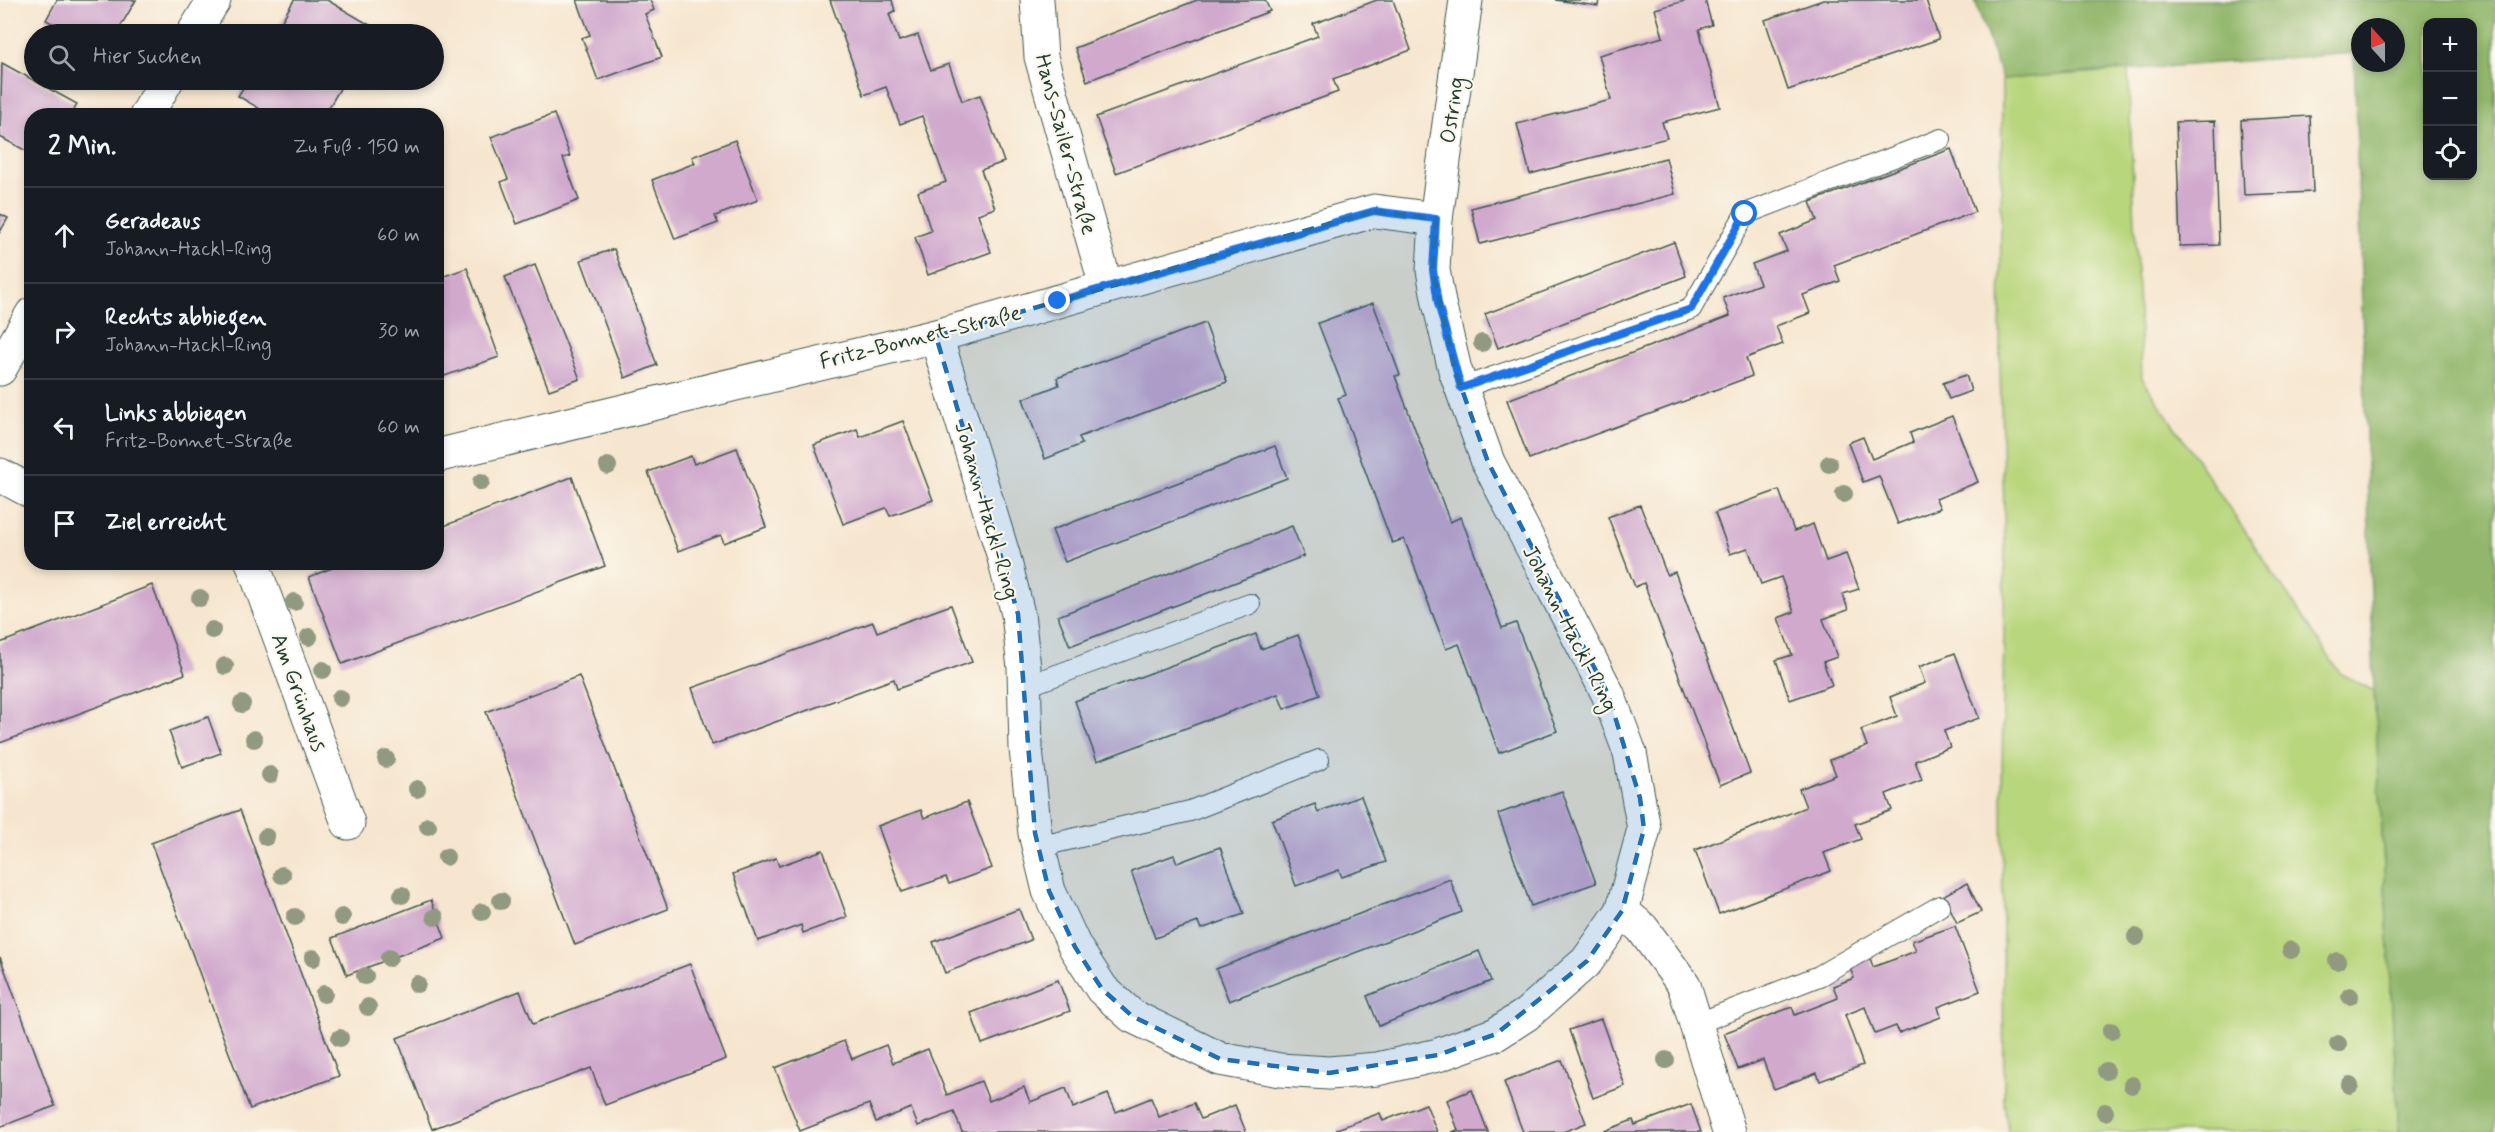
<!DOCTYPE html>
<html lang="de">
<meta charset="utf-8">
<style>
:root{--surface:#171b24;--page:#20242c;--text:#f1f3f6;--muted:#9ea1a6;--line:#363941}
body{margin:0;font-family:Mynerve,sans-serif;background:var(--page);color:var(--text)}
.controls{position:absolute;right:18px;top:18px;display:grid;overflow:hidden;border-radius:12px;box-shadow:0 3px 9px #0003}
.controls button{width:54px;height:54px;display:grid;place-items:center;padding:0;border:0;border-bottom:2px solid var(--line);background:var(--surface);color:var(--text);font:30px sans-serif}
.compass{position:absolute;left:2351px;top:18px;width:54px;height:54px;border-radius:50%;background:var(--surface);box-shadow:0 3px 9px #0003;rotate:339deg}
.stop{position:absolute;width:18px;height:18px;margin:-14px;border:4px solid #1a73e8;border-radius:50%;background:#fff}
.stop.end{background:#1a73e8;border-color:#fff;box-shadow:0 2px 6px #0008}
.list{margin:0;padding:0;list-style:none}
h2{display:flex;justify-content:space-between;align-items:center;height:78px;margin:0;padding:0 24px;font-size:26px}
h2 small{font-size:20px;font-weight:400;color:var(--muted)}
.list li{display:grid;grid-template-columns:39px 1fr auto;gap:18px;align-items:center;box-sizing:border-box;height:96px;padding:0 24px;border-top:2px solid var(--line)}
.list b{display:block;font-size:22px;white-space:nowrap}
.list p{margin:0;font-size:20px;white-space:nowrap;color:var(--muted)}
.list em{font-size:20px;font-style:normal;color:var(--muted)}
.icon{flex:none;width:33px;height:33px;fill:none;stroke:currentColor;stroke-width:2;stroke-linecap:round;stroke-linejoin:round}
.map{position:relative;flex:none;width:2495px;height:1132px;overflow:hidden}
.search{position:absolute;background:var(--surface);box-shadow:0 3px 9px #0003;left:24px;top:24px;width:420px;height:66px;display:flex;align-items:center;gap:15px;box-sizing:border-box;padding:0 21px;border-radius:33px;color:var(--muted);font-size:22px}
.panel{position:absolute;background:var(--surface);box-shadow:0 3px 9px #0003;left:24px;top:108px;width:420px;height:462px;border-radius:24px}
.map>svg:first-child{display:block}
.green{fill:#b8d67c;stroke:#6c8a58;stroke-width:1.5}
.forest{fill:#92b76c;stroke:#587a50;stroke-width:1.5;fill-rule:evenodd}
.building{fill:#d0a9cd}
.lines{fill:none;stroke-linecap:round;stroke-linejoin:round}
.service-casing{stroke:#3f564b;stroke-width:22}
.minor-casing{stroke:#3f564b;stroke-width:35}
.service{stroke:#fff;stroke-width:20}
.minor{stroke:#fff;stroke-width:33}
.tree{fill:#919a81}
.route{stroke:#1a73e8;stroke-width:8}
.marked{fill:#1f6fb2;fill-opacity:0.2;stroke:#1f6fb2;stroke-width:4.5;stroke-dasharray:12 8;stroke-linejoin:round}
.labels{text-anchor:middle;stroke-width:4.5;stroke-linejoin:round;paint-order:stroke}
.street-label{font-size:22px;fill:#1f3d34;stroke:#fbf7ec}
</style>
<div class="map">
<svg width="2495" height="1132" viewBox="0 0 2495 1132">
<rect width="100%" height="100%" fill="#fbf7ec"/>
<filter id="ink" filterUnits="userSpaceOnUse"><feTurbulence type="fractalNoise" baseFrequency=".0167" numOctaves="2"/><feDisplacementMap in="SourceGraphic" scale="12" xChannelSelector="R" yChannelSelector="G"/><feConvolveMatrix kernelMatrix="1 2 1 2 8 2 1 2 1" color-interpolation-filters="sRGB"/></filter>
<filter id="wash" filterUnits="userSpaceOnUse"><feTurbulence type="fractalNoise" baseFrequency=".008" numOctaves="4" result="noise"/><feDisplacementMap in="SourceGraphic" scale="24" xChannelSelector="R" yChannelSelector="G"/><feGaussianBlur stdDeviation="1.35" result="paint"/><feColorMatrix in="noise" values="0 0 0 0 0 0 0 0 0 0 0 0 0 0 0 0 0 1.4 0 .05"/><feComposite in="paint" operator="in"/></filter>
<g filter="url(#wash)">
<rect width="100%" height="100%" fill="#f6e6cf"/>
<!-- green -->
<path class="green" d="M2128,70l14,308 198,295 34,18 25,441h-391l-4,-29 -2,-321 3,-234 -5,-181 2,-288z"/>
<!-- forest -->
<path class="forest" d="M1975,0h520v1132h-96l-25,-441 -20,-638 -352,26zM2428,22h44v154h-44zM2360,27h36v36h-36z"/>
<g id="blocks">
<!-- building -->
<g class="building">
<path d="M57,0h79l-20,34h-44l-26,-14z"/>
<path d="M294,0h33l48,28 -4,6h-97z"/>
<path d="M577,0h73l4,10 -9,4 17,43 -64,23 -16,-42 8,-3z"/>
<path d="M830,0h62l3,11 -6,3 10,27 19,-6 13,35 18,-6 13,37 18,-6 24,67 -23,8 14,38 -17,6 13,38 -63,23 -13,-38 16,-6 -13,-39 28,-10 -24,-66 -22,8 -14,-37 -22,8z"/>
<path d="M1197,0h68l5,11 -183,70 -12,-33z"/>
<path d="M1377,0h16l18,50 -78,29 5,13 -222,81 -20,-56 222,-81 -5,-12z"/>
<path d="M1555,0h44l-1,6z"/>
<path d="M1688,0h17l7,25 -13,4 21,78 -58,15 5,16 -137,36 -13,-50 94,-24 -12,-45 64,-18 -8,-28z"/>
<path d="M1823,0h103l13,39 -151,51 -23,-70z"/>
<path d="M2,63l75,41 -6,12h-39v38l-32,-17z"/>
<path d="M248,80h97l-21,36h-52l-34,-20z"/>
<path d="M554,114l16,42 -7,2 16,42 -62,24 -16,-42 7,-3 -17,-42z"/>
<path d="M2310,116l3,76 -69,3 -3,-75z"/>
<path d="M2215,121l4,124 -39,1 -4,-124z"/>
<path d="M735,140l23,60 -43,16 3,7 -43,16 -23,-59 43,-17 -3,-6z"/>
<path d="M1951,149l24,63 -141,53 6,16 -37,14 7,18 -34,13 7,18 -37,14 6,18 -223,83 -22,-59 223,-84 -7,-18 37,-14 -8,-20 35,-13 -7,-16 37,-15 -7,-18z"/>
<path d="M1666,158l9,36 -195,50 -9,-36z"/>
<path d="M0,214l8,4 -8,14z"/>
<path d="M1674,242l12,34 -188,72 -13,-34z"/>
<path d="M614,249l43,116 -32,13 -44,-118z"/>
<path d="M535,265l45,114 -31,11 -44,-113z"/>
<path d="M467,268l32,89 -63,22v-100z"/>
<path d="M1373,303l27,72 -5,1 55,146 11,-5 41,111 14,-5 41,108 -58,22 -40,-109 -13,5 -42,-110 -12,4 -54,-145 8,-3 -28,-72z"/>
<path d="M1205,323l22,59 -148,55 3,7 -37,15 -22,-60 36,-14 -2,-7z"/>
<path d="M1966,375l5,16 -22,8 -6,-16z"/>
<path d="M1952,416l26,66 -42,17 4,9 -42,16 -19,-48 -16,6 -15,-39 15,-6 9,22 41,-17 -3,-9z"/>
<path d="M903,421l30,79 -43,16 -4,-8 -43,16 -29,-79 43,-16 3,8z"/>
<path d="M1275,446l12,32 -222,84 -13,-32z"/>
<path d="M737,448l29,79 -42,16 -3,-8 -43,16 -30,-79 43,-16 3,8z"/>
<path d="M572,477l33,89 -263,98 -33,-87 38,-15h89v-33z"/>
<path d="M1779,490l15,41 19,-7 13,37 20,-7 13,35 -16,5 5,16 -25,9 14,38 -14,5 9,23 -42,15 -14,-40 16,-5 -14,-37 16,-6 -13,-35 -20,7 -13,-36 -18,6 -15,-41z"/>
<path d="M1640,505l27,70 8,-3 75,201 -30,12 -76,-202 -9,4 -27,-70z"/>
<path d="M1292,526l12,30 -234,90 -12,-30z"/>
<path d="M152,585l33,89 -185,69v-100z"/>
<path d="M951,605l21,57 -75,27 -3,-10 -182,66 -20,-57 181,-66 4,10z"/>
<path d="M1256,634l5,15 37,-14 22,60 -36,14 -6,-15 -181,67 -22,-60z"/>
<path d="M1955,653l24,65 -35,13 6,16 -35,14 7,19 -36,14 6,16 -37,14 6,15 -37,14 7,18 -112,43 -24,-64 111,-43 -7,-18 37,-14 -6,-15 37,-14 -6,-16 36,-14 -7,-19 35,-14 -6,-16z"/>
<path d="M579,676l89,233 -93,36 -89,-233z"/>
<path d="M208,717l13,36 -39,14 -13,-36z"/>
<path d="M1562,791l34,92 -65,23 -33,-92z"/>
<path d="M1361,796l25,66 -44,15 -3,-7 -43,16 -24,-66 43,-16 3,8z"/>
<path d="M967,802l25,66 -43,16 -3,-7 -44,15 -24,-66 43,-16 3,8z"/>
<path d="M240,810l99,266 -89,33 -99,-266z"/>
<path d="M1220,847l24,67 -43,15 -3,-7 -43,16 -24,-67 43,-16 3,8z"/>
<path d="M823,850l24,67 -44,16 -2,-8 -43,16 -25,-67 43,-16 3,8z"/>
<path d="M1450,879l12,33 -233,89 -13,-32z"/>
<path d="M1967,883l14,29 -24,11 -13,-28z"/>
<path d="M431,900l14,38 -98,37 -15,-37z"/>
<path d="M1019,909l12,31 -86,33 -12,-31z"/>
<path d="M1955,926l25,65 -42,16 3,10 -42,16 -3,-7 -21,8 -10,-27 -20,8 18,50 -43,16 -3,-8 -43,16 -11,-29 -25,9 -14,-36 68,-26 3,8 43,-17 -5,-12 21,-8 -5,-12 21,-8 3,9 22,-8 21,-8 -4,-10z"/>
<path d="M1479,951l12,30 -112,45 -12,-30z"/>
<path d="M0,957l55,149 -55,21z"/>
<path d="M690,964l36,95 -121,46 -14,-37 -159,61 -35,-91 123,-47 13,33z"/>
<path d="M1058,980l12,31 -88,33 -11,-31z"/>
<path d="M1601,1019l24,67 -32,12 -24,-68z"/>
<path d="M844,1041l8,18 34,-14 7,18 35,-14 19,46 34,-14 8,20 35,-14 6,15 36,-14 7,20 35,-14 8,18 35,-14 8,19 35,-14 7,16 34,-14 11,27h-284l-8,-20 -36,14 -7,-18 -35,14 -7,-18 -69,27 -25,-63z"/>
<path d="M1562,1060l24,63 -23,9h-40l-19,-50z"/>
<path d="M1472,1090l16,42h-36l6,-2 -11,-30z"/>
<path d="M1426,1104l11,28h-99l-1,-3 43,-16 3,8z"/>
<path d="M1691,1104l10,28h-99l31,-12 2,5z"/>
</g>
</g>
</g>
<g filter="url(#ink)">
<use href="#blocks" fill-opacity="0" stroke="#3f564b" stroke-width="1.5"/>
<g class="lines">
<defs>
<g id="service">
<path d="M1461,388l230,-79 54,-95 196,-75"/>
<path d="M1024,687l226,-83"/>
<path d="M1038,847l152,-36 129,-51"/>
<path d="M1696,1024l123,-48 121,-70"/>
</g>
<g id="minor">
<path d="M1037,0l4,57 65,229"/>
<path d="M193,34l21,-34"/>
<path d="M146,116l21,-36"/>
<path d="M936,336l67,218 15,60 6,54 2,81 9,84 14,58 26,56 27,42 30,27 88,43 60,11 49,3 48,-4 61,-14 58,-21 31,-20 60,-53 35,-50 22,-82 -14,-76 -22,-59 -120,-232 -33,-92 -16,-67 -6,-33 3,-51 30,-219"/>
<path d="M0,369l32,-55"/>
<path d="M436,456l500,-120 438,-125 62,8"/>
<path d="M0,475l32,17"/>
<path d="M252,562l96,261"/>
<path d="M1622,911l20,17 42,57 45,147"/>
</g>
</defs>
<!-- service casing -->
<use href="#service" class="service-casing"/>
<!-- minor casing -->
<use href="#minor" class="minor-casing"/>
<!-- service -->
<use href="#service" class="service"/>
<!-- minor -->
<use href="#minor" class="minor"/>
</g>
<!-- trees -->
<g class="tree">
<circle cx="1482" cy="343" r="9"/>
<circle cx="1829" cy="464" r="9"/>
<circle cx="608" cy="466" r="9"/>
<circle cx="481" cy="482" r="9"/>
<circle cx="1844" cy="494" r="9"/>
<circle cx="200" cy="598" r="9"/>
<circle cx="294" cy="602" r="9"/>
<circle cx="212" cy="630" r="9"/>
<circle cx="309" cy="637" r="9"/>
<circle cx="225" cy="666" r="9"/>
<circle cx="323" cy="670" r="9"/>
<circle cx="340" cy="698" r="9"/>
<circle cx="242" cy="704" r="9"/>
<circle cx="254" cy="739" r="9"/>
<circle cx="386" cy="759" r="9"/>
<circle cx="270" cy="775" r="9"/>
<circle cx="417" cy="789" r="9"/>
<circle cx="428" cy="826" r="9"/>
<circle cx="266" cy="837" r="9"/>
<circle cx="446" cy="857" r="9"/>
<circle cx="282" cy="875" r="9"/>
<circle cx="402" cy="895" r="9"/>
<circle cx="501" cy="901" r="9"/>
<circle cx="482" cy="912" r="9"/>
<circle cx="295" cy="917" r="9"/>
<circle cx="342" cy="917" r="9"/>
<circle cx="435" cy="917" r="9"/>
<circle cx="2136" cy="937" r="9"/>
<circle cx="2291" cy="950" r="9"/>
<circle cx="313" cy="958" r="9"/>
<circle cx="389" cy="958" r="9"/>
<circle cx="2337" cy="961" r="9"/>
<circle cx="365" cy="976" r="9"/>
<circle cx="417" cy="984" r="9"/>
<circle cx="324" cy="994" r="9"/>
<circle cx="2350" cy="996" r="9"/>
<circle cx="368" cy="1007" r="9"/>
<circle cx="2111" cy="1031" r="9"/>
<circle cx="340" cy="1038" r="9"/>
<circle cx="2338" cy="1044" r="9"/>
<circle cx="1666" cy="1060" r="9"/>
<circle cx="2106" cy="1071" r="9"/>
<circle cx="2132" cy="1085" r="9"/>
<circle cx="2350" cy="1085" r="9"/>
<circle cx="2105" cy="1112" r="9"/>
</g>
</g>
<g class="lines" filter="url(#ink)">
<!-- route -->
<path class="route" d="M1058,301l316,-90 62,8 -3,51 5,33 23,85 230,-79 54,-95"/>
</g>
<!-- marked area -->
<path class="marked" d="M1374,211l62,8 -3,51 22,100 33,92 120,232 32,104 4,31 -22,82 -35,50 -91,73 -58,21 -109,18 -109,-14 -88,-43 -30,-27 -27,-42 -26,-56 -14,-58 -17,-219 -82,-278z"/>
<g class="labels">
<!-- street labels -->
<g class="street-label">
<text transform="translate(1451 110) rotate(-82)" y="8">Ostring</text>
<text transform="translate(1067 144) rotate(75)" y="8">Hans-Sailer-Straße</text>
<text transform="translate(920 336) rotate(-14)" y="8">Fritz-Bonnet-Straße</text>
<text transform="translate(988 510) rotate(74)" y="8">Johann-Hackl-Ring</text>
<text transform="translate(1571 628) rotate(63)" y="8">Johann-Hackl-Ring</text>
<text transform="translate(300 692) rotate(70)" y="8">Am Grünhaus</text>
</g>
</g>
</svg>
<div class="controls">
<button>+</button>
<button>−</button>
<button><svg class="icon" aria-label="locate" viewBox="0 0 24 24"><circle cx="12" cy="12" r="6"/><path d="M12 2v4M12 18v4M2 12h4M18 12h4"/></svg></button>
</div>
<svg class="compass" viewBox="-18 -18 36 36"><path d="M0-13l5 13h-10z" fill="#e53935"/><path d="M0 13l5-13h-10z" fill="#9ea1a6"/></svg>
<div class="stop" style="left:1745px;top:214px"></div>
<div class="stop end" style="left:1058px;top:301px"></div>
<div class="search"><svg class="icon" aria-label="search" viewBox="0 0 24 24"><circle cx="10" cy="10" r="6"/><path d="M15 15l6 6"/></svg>Hier suchen</div>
<section class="panel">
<h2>2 Min.<small>Zu Fuß · 150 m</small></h2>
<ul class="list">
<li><svg class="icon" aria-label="ahead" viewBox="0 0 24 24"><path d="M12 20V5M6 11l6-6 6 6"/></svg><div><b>Geradeaus</b><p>Johann-Hackl-Ring</p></div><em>60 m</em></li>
<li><svg class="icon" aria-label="right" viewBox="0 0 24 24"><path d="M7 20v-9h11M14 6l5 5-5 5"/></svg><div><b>Rechts abbiegen</b><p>Johann-Hackl-Ring</p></div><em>30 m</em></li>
<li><svg class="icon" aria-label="left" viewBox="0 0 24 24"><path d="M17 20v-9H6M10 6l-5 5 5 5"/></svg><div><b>Links abbiegen</b><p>Fritz-Bonnet-Straße</p></div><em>60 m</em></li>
<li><svg class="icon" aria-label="arrive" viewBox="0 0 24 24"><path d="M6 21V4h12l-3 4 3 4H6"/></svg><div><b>Ziel erreicht</b></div></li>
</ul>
</section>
</div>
